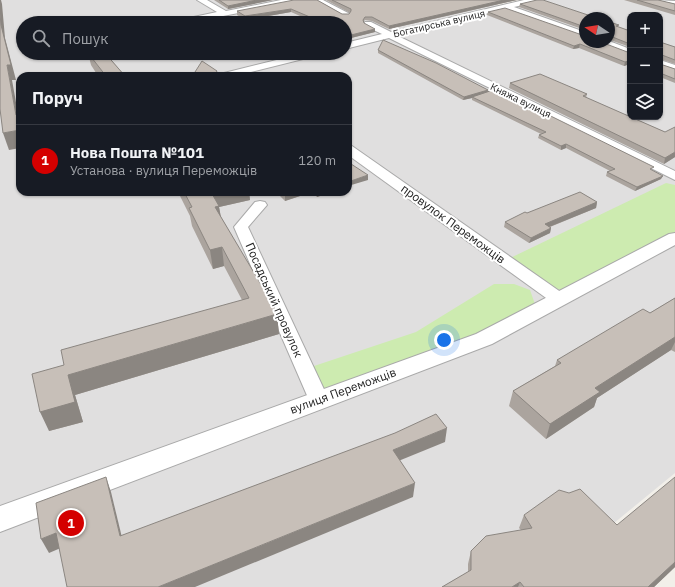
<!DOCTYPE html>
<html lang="uk">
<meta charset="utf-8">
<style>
:root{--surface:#171b24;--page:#242831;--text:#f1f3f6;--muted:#9ea1a6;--line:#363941;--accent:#d40000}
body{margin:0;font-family:"IBM Plex Sans",sans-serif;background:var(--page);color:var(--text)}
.controls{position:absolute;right:12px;top:12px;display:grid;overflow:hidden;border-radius:8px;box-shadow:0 1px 3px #0004}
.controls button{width:36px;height:36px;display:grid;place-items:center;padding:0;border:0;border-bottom:1px solid var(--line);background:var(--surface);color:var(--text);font:20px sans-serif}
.compass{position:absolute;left:579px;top:12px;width:36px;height:36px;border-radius:50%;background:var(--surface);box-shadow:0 1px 3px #0004;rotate:282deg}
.you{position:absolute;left:444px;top:340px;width:14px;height:14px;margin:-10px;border:3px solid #fff;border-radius:50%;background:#1a73e8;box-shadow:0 0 0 6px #1a73e833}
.badge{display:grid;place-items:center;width:26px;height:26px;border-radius:50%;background:var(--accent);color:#fff;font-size:13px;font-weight:700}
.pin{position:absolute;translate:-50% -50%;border:2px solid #fff;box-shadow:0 1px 4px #0006}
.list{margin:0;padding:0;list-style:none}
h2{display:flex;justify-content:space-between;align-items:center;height:52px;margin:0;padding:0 16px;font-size:17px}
h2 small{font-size:13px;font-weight:400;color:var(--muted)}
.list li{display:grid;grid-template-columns:26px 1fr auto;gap:12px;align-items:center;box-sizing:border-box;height:72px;padding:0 16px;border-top:1px solid var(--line)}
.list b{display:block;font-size:15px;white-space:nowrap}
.list p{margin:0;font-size:13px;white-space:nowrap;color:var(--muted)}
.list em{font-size:13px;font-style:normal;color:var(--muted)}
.icon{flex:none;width:22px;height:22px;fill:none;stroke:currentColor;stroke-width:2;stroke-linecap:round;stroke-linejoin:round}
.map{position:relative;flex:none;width:675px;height:587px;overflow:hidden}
.search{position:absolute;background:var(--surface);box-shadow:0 1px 3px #0004;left:16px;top:16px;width:336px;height:44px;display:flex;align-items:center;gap:10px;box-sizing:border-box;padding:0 14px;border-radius:22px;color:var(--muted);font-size:15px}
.panel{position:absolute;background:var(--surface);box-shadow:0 1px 3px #0004;left:16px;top:72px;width:336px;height:124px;border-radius:12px}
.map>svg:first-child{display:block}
.residential{fill:#e0dfdf;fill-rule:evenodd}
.grass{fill:#cdebb0}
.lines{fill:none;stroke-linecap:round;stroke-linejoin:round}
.minor-casing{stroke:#a9a9a9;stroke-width:2}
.tertiary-casing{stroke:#a9a9a9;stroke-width:2}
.minor{fill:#fff;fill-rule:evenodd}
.tertiary{fill:#fff;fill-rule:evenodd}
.wall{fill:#aba49e}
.shaded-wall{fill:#8b8681}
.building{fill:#c7bfb8;stroke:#8b8681}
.labels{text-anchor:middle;stroke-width:4;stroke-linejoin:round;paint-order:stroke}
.far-street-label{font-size:10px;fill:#222;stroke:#fff}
.street-label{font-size:12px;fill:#222;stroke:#fff}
</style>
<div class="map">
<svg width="675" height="587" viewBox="0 0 675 587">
<rect width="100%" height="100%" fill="#f2efe9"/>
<!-- residential -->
<path class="residential" d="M0,0h484l24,9 37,-9h110l20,6v467l-139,114h-61l-13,-14 7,14h-469zM630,15h30v102h-30zM585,18h24v24h-24zM23,23h322v30h-322zM20,76h328v116h-328z"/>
<!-- grass -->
<g class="grass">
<path d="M666,183l9,2v53l-101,53 -31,-3 -39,-27z"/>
<path d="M494,284h20l16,6 7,20 -218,90 -14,-31 111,-37z"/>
</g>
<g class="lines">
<defs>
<g id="minor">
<path d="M197,0h10l19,11 55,-11h16l-4,2 -105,21h-17l4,-2 42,-9z"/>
<path d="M313,0h10l27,14 -1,2h-6z"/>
<path d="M524,0h13l-1,2 -22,5 71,25v6l-80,-29 -107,27 277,135v9l-286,-142 -44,11v-6l37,-9 -17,-8 -1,-2 1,-2h6l20,10z"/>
<path d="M609,41l21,8v6l-29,-11 -1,-2z"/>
<path d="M305,53h16l-2,2 -84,21h-17l2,-2z"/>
<path d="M660,60l15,5v6l-15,-5z"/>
<path d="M348,145l4,1 213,149 2,4 -2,4 -6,1 -6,-1 -205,-148z"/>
<path d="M260,201l5,1 2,3 -19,22 81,173 -3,5 -7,2 -7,-2 -3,-5 -75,-173 21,-25z"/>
</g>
<g id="tertiary">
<path d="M655,0l20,1v6l-18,-5z"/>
<path d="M675,233v12l-183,99 -492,188v-26l476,-172 193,-100z"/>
</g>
</defs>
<!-- minor casing -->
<use href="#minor" class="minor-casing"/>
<!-- tertiary casing -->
<use href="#tertiary" class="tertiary-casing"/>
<!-- minor -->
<use href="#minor" class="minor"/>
<!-- tertiary -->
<use href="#tertiary" class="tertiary"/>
</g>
<!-- wall -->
<g class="wall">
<path d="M214,0h59l-45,9z"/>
<path d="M317,0l25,14h7l1,-1 -24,-13h191l-128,29 -17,-8 -7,-1 -2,2 1,1 11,9 -24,6 -6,-2v-13h-29l-25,-11 -46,8 -8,-5v-4z"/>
<path d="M624,0h34l17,4v11z"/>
<path d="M520,4l65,14v12l-66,-23z"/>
<path d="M488,12l97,30 45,11v13l-3,-1 -3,1 -45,-18 -6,1 -86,-34z"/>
<path d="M609,22l10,5 11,4v16l-20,-7z"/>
<path d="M660,42l15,5v17l-15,-5z"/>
<path d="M378,50l110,42 164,79 9,8 -26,12 -29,-15 1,-4 3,-1 -44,-23 -5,2 -23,-12 1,-3 2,-1 -69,-34v-2l-9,2 -85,-47z"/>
<path d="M88,53h17l20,23h-27l-7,-11z"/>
<path d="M660,64l15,5v14l-15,-6z"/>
<path d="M217,71v2l8,3h-30v-4z"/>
<path d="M510,83l77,11 -1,4 79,34 10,25 -11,7 -155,-76z"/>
<path d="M178,192h71l1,8 -31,7 2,10 56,97 2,20 -204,61 8,27 -34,9 15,-66 178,-65 -18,-34 -11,3 -21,-43 -2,-10z"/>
<path d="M276,192h56l-15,5 -5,-5 -27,9z"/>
<path d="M597,202l-1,6 -46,19 1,1 -1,5 -21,10 -25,-16 1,-5 22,-9z"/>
<path d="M675,298v54l-4,-2 -74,48 -3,9 -48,32 -37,-33 4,-15 42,-25 2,-6 93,-47z"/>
<path d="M524,515l93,10 58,42 -21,20h-212l26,-15v-8l3,-13 50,-21 -2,-2z"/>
</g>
<!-- shaded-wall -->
<g class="shaded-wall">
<path d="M0,0h1l1,4 3,34 11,42h-4l8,45 -4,-10 -9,-50 -6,-40 -1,-11z"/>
<path d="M257,0h16l-45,9v-3z"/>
<path d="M504,0h13l-128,29v-3z"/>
<path d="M291,9v3l-46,8v-4z"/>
<path d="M375,29v3l-24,6v-3z"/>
<path d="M580,44l-1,4 -6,1 1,-3z"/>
<path d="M628,61l-1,4 -3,1 1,-4z"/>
<path d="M488,90v4l-16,3v1l-9,2 1,-3z"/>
<path d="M20,130v18l-11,2 -6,-17z"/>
<path d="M566,144v4l-5,2v-4z"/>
<path d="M675,152v5l-11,7 1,-6z"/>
<path d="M368,175v5l-20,6v-4z"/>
<path d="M663,176l-2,3 -26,12 2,-4z"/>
<path d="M211,192h38l1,8 -31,7 3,17 -5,1z"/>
<path d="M298,192h14l-27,9v-5z"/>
<path d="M319,192h13l-15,5v-4z"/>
<path d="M597,202l-1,6 -52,21 1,-5z"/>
<path d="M551,228l-1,5 -21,10 2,-5z"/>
<path d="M222,247l2,19 -11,3 -3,-19z"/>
<path d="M277,314l2,20 -204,61 8,27 -34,9 -9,-19 28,-37z"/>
<path d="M675,337v5l-4,8 -74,48 -3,9 -48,32 4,-15 45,-36z"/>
<path d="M447,428l-2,14 -54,22 2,-14z"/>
<path d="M106,477l5,15 14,58 -5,-14z"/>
<path d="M415,483l-2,14 -218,90h-37z"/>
<path d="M56,533l7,14 -14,6 -8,-14z"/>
<path d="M675,562v5l-21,20h-6z"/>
<path d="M520,582l-2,5h-6z"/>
</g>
<!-- building -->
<g class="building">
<path d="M219,0h38l-29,6z"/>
<path d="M294,0h23l25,14h7l2,-3v-2l-19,-9h172l-115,26 -17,-9h-7l-2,3 1,3 11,6 -24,6 -6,-3v-9h-21l-33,-14 -46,7 -8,-5z"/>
<path d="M537,0h6l54,18h-12v9l-65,-23z"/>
<path d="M637,0h21l17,4v7z"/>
<path d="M505,8l80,28v6h16l29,11v9l-2,-1 -3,1 -45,-18 -6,2 -86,-34z"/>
<path d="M0,14l1,11 10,40h-4l9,50 4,-1v16l-17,3 -3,-24z"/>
<path d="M609,22l10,3 -3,1 14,5v13l-20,-8 -1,1z"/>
<path d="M383,40l53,23 52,27 -24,7 -86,-47z"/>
<path d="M660,42l15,5v13l-13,-5 -2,1z"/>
<path d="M88,53h17l20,23h-19z"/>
<path d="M202,61l15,10 -1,2 6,1 3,2h-25l-5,-4z"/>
<path d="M660,64l15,5v10l-15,-6z"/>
<path d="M540,74l47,20 -4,2 82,36 10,-5v25l-10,6 -155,-75z"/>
<path d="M496,89l158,78 -4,2 13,7 -26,11 -30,-15 8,-3 -49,-25 -5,2 -22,-11 7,-3 -74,-35z"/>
<path d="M348,162l20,13 -20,7z"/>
<path d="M184,192h27l8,14 -4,1 57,96 5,11 -209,61 7,27 -35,10 -8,-38 32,-9 -3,-15 188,-52 -27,-51 -12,3 -21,-42 3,-1z"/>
<path d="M281,192h17l-13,4z"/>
<path d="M580,192l17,10 -52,22 6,4 -20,10 -26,-16 20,-10 2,1z"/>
<path d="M675,298v39l-80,51 5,4 -50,32 -37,-33 48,-28 -4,-3 86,-51 7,4z"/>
<path d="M436,414l11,14 -54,22 22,33 -257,104h-91l-11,-54 -15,6 -5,-36 70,-26 14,59 275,-103z"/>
<path d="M675,477v85l-27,25h-124l-4,-5 -8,5h-70l29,-17v-19l15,-15 46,-8 -8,-13 35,-25 10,3 11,-4 37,36z"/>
</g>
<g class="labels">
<!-- far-street labels -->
<g class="far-street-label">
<text transform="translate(439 23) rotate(-13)" y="4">Богатирська вулиця</text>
<text transform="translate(521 100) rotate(26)" y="4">Княжа вулиця</text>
</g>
<!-- street labels -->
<g class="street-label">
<text transform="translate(453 224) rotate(36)" y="4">провулок Переможців</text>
<text transform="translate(274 300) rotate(66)" y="4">Посадський провулок</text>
<text transform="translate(343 391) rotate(-20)" y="4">вулиця Переможців</text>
</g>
</g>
</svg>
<div class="controls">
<button>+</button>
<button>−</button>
<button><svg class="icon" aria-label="layers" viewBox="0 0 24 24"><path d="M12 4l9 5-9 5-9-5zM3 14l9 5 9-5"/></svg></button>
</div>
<svg class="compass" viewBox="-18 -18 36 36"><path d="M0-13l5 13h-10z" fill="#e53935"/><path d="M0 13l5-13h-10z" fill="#9ea1a6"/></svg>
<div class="you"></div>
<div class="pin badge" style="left:71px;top:523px">1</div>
<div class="search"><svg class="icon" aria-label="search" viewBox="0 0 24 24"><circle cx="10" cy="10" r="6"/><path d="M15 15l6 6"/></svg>Пошук</div>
<section class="panel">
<h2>Поруч<small></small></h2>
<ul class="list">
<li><span class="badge">1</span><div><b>Нова Пошта №101</b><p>Установа · вулиця Переможців</p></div><em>120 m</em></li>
</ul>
</section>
</div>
